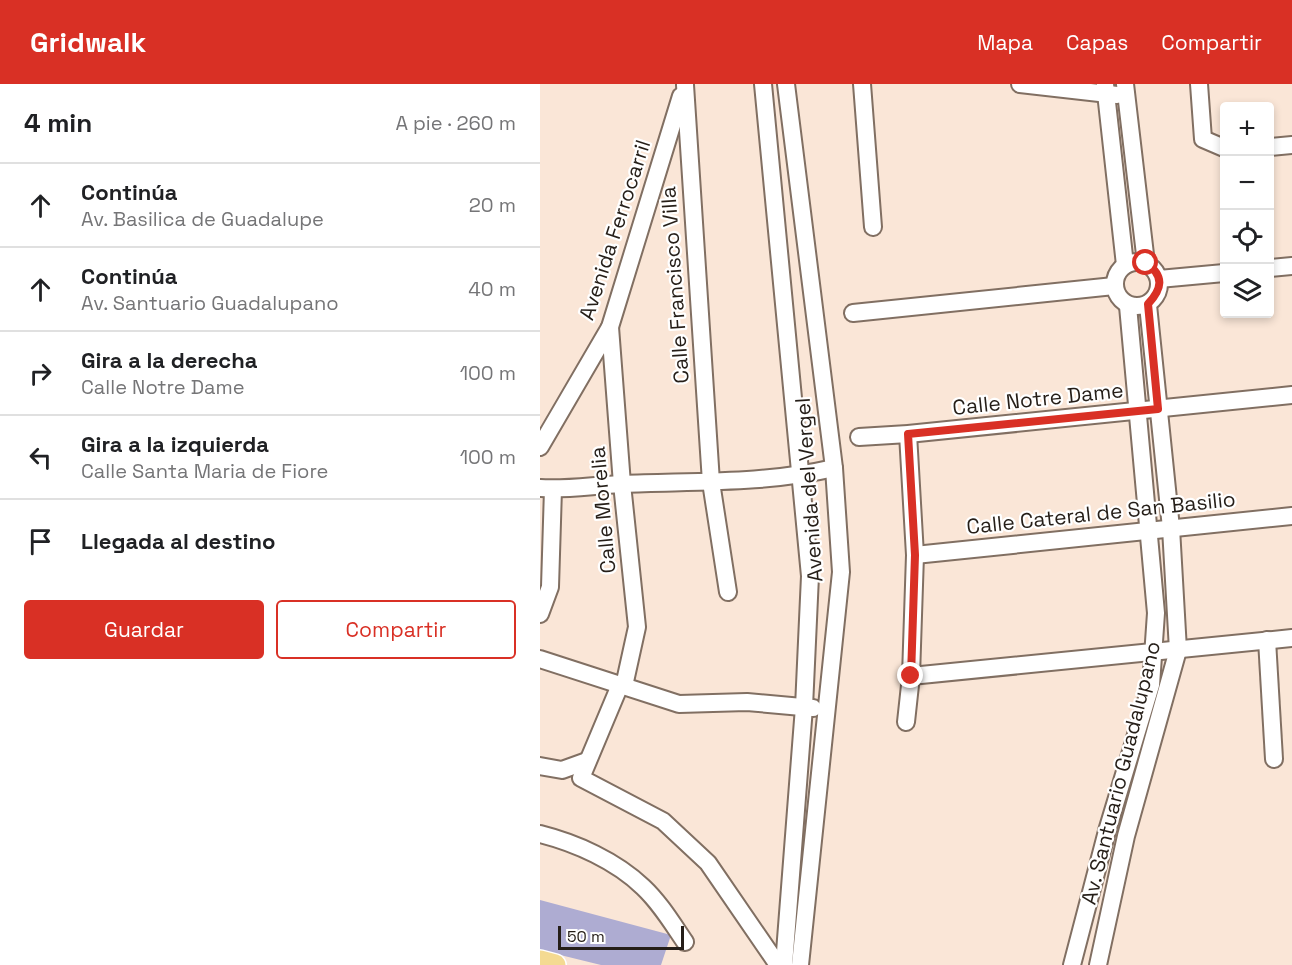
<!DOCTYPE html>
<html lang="es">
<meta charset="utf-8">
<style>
:root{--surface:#fff;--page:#f2f2f2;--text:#202124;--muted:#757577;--line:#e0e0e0;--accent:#d93025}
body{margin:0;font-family:"Space Grotesk",sans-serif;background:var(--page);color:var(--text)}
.controls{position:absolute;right:18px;top:18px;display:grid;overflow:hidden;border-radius:6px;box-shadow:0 3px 9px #0003}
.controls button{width:54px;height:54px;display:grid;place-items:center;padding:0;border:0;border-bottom:2px solid var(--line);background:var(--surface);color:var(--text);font:30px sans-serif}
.scale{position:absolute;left:18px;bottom:15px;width:126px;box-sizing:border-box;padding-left:6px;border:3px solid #251e18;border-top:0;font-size:16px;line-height:21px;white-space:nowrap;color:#251e18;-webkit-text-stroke:4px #fff;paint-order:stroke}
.stop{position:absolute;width:18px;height:18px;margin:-14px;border:4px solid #d93025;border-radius:50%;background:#fff}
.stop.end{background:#d93025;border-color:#fff;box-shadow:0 2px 6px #0008}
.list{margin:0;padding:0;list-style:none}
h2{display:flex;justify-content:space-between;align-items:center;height:78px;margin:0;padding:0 24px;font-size:26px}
h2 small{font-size:20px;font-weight:400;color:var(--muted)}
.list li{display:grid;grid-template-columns:39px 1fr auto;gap:18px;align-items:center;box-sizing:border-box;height:84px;padding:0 24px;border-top:2px solid var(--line)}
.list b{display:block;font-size:22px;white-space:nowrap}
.list p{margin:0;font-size:20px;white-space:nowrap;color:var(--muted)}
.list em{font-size:20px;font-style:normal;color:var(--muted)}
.actions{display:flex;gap:12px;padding:18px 24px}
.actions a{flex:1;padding:14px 0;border:2px solid var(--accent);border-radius:6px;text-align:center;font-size:21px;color:var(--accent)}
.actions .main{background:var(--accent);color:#fff}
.icon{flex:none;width:33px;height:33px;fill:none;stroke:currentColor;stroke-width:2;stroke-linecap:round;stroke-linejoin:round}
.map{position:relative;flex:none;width:752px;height:881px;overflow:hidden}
header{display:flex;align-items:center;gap:36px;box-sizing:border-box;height:84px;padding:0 30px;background:var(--accent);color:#fff}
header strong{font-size:28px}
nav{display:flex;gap:33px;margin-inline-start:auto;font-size:21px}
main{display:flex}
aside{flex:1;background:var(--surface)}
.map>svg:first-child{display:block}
.building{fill:#aeacd2}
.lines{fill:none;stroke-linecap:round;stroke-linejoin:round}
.minor-casing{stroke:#816f62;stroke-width:20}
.major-casing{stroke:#fff;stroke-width:24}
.minor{stroke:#fff;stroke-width:16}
.major{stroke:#f4da92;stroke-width:21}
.route{stroke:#d93025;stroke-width:8}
.labels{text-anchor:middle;stroke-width:4.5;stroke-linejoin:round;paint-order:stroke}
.street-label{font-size:21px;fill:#251e18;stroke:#fff}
</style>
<header>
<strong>Gridwalk</strong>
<nav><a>Mapa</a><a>Capas</a><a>Compartir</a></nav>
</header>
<main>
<aside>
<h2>4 min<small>A pie · 260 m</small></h2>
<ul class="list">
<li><svg class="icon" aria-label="ahead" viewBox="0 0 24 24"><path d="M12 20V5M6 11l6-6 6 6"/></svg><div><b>Continúa</b><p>Av. Basilica de Guadalupe</p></div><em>20 m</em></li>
<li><svg class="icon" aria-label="ahead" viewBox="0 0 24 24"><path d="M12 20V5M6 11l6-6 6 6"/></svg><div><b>Continúa</b><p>Av. Santuario Guadalupano</p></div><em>40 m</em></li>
<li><svg class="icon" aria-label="right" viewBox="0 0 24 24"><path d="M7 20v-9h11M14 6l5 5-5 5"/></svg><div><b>Gira a la derecha</b><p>Calle Notre Dame</p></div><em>100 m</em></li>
<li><svg class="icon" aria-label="left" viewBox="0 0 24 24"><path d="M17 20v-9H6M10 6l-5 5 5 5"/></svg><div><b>Gira a la izquierda</b><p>Calle Santa Maria de Fiore</p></div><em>100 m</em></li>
<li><svg class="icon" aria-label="arrive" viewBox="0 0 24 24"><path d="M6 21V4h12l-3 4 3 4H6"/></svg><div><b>Llegada al destino</b></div></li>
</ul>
<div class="actions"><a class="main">Guardar</a><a>Compartir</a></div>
</aside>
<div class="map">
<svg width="752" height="881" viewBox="0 0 752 881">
<rect width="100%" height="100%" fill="#fae6d7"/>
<!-- building -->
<path class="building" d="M0,816l131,35 -10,30h-60l-61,-15z"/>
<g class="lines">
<defs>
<g id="minor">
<path d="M223,0l47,492 -6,131 -20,258"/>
<path d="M246,0l48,384 7,104 -41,393"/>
<path d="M322,0l11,143"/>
<path d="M480,0l97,11"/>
<path d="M565,0l20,181"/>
<path d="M585,0l21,179"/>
<path d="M659,0l4,55 21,9"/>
<path d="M145,1l26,397 17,110"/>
<path d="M730,63l22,-2"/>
<circle cx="597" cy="200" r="22"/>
<path d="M730,184l22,-2"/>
<path d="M619,195l65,-6"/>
<path d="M313,229l261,-27"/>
<path d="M70,243l12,157 15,143 -13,59"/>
<path d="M319,353l49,-3 384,-39"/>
<path d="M0,363l70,-120 71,-231"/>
<path d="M0,404c27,2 55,-3 83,-4 70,-3 142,0 211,-16"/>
<path d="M375,471l377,-39"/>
<path d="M0,530l10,-27 3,-98"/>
<path d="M727,556l7,119"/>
<path d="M0,575l139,45 68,-2 66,6"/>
<path d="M371,592l381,-38"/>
<path d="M80,601l-39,93 82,43 45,42 70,102"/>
<path d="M366,638l5,-46 4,-121 -7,-121"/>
<path d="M0,682l22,4 25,-9"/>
<path d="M0,750c36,9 76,27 103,53 17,16 29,36 42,55"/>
<path d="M532,881l35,-134 44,-146 5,-72 -28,-307"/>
<path d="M558,881l28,-129 52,-186 -7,-122 -23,-223"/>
</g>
<path id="major" d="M0,877l15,4"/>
</defs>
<!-- minor casing -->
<use href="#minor" class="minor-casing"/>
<!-- major casing -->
<use href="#major" class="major-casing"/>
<!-- minor -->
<use href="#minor" class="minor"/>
<!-- major -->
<use href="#major" class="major"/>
</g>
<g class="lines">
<!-- route -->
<path class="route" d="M371,592l4,-121 -7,-121 250,-25 -10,-105c14,-15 17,-28 -2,-41"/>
</g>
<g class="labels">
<!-- street labels -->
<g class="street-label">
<text transform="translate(75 146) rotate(-72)" y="7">Avenida Ferrocarril</text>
<text transform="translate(135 201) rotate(-94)" y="7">Calle Francisco Villa</text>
<text transform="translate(498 315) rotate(-6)" y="7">Calle Notre Dame</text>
<text transform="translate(269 406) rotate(-94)" y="7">Avenida del Vergel</text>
<text transform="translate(63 426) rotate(-95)" y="7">Calle Morelia</text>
<text transform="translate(561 429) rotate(-6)" y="7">Calle Cateral de San Basilio</text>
<text transform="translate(581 689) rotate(-76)" y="7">Av. Santuario Guadalupano</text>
</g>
</g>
</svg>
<div class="controls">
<button>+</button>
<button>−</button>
<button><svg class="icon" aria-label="locate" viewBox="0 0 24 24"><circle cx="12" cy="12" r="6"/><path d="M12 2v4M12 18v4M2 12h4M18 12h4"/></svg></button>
<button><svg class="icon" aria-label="layers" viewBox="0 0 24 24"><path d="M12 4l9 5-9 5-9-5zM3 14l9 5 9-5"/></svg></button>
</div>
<div class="scale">50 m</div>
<div class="stop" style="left:606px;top:179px"></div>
<div class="stop end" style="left:371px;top:592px"></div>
</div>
</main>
